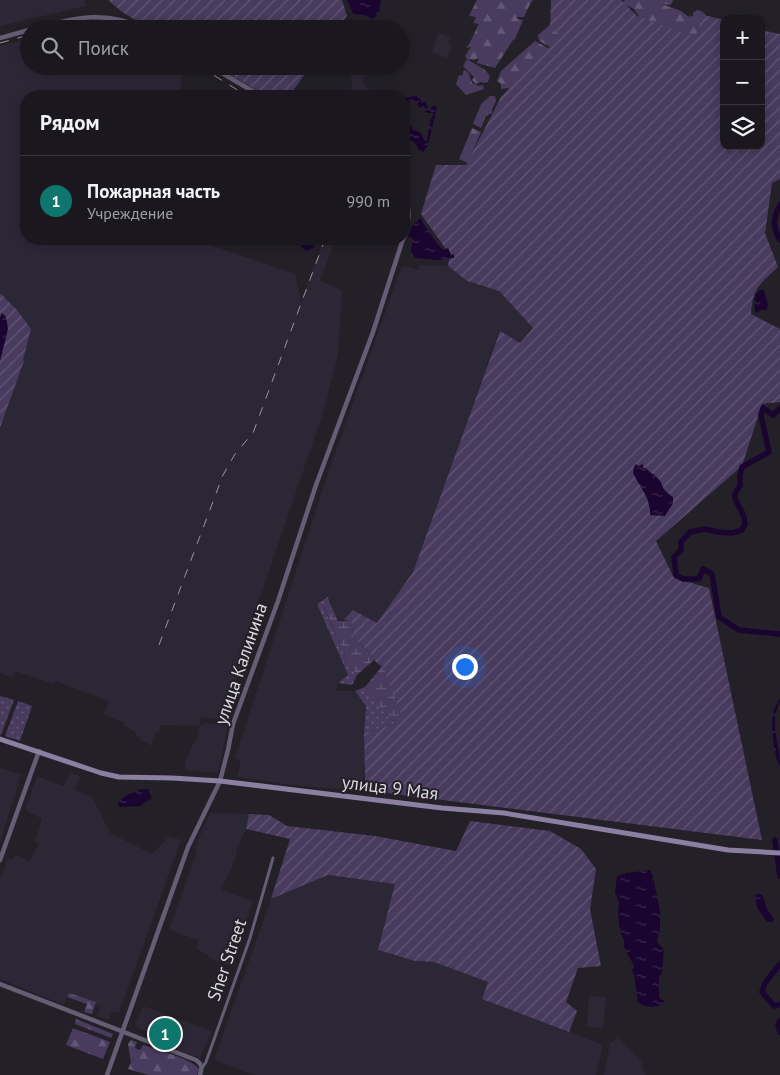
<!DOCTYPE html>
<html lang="ru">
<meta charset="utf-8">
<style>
:root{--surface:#1a181e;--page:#232127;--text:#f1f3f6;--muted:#9fa0a4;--line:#38373c;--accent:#0f766e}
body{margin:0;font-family:"PT Sans",sans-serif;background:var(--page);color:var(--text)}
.controls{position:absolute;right:15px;top:15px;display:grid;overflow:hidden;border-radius:10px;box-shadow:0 2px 12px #0003}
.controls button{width:45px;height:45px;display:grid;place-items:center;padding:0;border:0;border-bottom:1px solid var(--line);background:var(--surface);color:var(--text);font:25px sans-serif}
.you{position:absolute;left:464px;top:666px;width:18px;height:18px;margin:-12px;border:4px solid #fff;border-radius:50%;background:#1a73e8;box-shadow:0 0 0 8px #1a73e833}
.badge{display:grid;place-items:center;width:32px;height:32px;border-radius:50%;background:var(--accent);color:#fff;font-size:16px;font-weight:700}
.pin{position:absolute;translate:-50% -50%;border:2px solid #fff;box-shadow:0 1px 5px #0006}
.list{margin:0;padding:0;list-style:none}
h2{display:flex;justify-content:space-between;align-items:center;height:65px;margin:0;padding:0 20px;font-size:21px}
h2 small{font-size:16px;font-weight:400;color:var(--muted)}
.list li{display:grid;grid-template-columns:32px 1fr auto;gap:15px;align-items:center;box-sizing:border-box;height:90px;padding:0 20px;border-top:1px solid var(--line)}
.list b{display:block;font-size:19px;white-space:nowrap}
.list p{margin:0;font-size:16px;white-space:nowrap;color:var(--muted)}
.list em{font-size:16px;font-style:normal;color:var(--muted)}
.icon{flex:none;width:28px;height:28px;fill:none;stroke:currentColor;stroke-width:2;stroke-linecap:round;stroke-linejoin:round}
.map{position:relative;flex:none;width:780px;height:1075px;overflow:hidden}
.search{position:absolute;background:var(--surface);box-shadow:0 2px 12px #0003;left:20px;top:20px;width:390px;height:55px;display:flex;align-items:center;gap:12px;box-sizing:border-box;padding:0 18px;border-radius:28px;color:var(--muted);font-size:19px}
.panel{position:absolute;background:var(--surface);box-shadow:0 2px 12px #0003;left:20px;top:90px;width:390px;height:155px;border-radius:20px}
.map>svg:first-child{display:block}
.built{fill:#2c2735}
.grass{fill:url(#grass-dots)}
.forest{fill:url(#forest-firs)}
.wetland{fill:url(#wetland-marsh)}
.garden{fill:url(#garden-furrows)}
.water{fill:url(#water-ripples)}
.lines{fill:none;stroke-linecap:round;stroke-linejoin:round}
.river{stroke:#19052f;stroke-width:5.5}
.minor{stroke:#655d74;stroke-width:3}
.tertiary{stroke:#655d74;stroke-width:4.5}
.secondary{stroke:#8b7fa2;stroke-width:5}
.rail{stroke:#99969d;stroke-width:1;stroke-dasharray:9 9;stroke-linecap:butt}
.labels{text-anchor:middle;stroke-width:4;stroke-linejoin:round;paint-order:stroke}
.street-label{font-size:18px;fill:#dcdae0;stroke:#232028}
</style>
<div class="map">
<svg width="780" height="1075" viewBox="0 0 780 1075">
<defs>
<pattern id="grass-dots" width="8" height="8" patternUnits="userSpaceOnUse" patternTransform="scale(1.25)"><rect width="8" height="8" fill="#483b5e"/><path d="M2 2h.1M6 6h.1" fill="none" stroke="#625775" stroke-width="1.8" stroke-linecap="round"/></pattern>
<pattern id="forest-firs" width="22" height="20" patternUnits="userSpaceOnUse" patternTransform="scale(1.25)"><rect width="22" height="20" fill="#483b5e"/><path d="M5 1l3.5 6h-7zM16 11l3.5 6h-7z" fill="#625775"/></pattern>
<pattern id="wetland-marsh" width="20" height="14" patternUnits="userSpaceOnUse" patternTransform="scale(1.25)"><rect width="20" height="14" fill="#483b5e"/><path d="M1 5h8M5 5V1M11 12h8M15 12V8" fill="none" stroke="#625775"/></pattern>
<pattern id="garden-furrows" width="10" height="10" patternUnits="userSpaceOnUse" patternTransform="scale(1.25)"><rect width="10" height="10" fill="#483b5e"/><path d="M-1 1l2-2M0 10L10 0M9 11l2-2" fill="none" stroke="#625775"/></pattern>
<pattern id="water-ripples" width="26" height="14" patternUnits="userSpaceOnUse" patternTransform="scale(1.25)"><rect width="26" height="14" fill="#19052f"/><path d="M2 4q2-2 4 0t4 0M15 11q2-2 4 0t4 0" fill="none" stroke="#3a294d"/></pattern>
</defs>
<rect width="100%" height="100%" fill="#232028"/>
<!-- built -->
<g class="built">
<path d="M0,0h84l2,6 -86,20z"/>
<path d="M438,33l12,4 -2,6 4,2 -5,13 -15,-5z"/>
<path d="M29,38v28h152v30h-155v143h167l102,35 6,28 23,-63h11l-15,42 22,9 -4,65 -15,58 -65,190 8,3 -40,100 -1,14 -24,-3 -1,9 7,-3 21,3 -10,47 -33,-3 1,-11 11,-22 2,-11 -38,-1 -3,7 -3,1 -4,13 -14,-9 -2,-5 -11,-6 1,-3 -21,-8 5,-14 -54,-20 -1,3 -39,-13 -2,7 -13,-5v-245l24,-67 -2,-1 9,-31 -14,-19 -17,-17v-247z"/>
<path d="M350,66h13l1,18 10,12h-33l11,-7z"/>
<path d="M420,265l28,1 19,15 32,10 34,37 -13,15 -21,-12 -86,241 -36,51 -24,-13 -9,10 -6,1 -10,-23 -11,6 31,71 -10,8 -2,8h19l11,15 -3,84 -5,1 -66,-6 -55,-8 4,-17 -6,-2 94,-288 67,-188 6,-16 16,4z"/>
<path d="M0,768l21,6 -21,69z"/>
<path d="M71,773l9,3 -5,14 17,7 18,36 42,21 17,-18 12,4 -62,173 -7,-2 -3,9 -12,-4 4,-10 -6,-2 -3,10 -8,-2 3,-8 -20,-7 -3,8 -64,-26v-99l8,-22 5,1 3,-4 13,6 10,-17 -4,-3 7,-22 -17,-9 12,-34 26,10z"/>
<path d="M210,813l39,1 -3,15 -8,17 -4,16 -13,28 32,11 -22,65 -22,-8v-2l-13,-8 2,-8 -29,-10 28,-79 -2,-4z"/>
<path d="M328,875l68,9 -18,66 37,11 19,1 55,20 -6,17 120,46 -7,30h-342l-40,-15 57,-161z"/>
<path d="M589,996l17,1 -3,31 -16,-1z"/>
<path d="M143,1006l69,25 -12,27 -25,-9 2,-6 -42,-16z"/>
<path d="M618,1038l23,23 4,14h-41l6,-32z"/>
</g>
<!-- grass -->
<g class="grass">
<path d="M328,597l1,4 -5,7 24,55 9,12 -5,10 -14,-2 10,-8 -31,-71z"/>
<path d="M365,687l30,37 -31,9 2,-27 -11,-15z"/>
<path d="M0,696l14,4 -13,35h-1z"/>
<path d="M18,701l14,5 -12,35 -15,-5z"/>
</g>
<!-- forest -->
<g class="forest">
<path d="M477,0h57l-3,2 -7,15h-8l2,2 5,1 -8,19 -2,1 -18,28 -18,-5 2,-5 -5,2 -7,-1 18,11 5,6 -2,6 -4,1 -3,-1 -5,2 -4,-4 2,-3 -11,-11 4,-7 -2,-3 6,-9 -5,1c6,-7 8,-16 13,-24l-6,-1 3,-6 -7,-1z"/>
<path d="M625,0h48l-2,5 -9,-1 19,7 8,6 1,-2 3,2v-4l4,-3 4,1 5,4 -1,19 -11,3 -54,-19 -6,-9 -12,-6z"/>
<path d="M551,24l15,5 -14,19 -13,-7 -1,-6z"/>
<path d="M535,41l15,8 -39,44 -3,-5 -7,1v-5l-4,-3 4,-10z"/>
<path d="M464,70l4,2 4,11 7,3 4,-1 1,4 -18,6 -10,-11 3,-9 3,1z"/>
<path d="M490,96h5l1,5 -4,8v4l-6,3 -5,12 -8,-4 8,-20z"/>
<path d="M472,128l9,4 -13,31 -9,-4z"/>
<path d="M69,993l27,9 -4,12 -8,-2 3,-8 -20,-7z"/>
<path d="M76,1019l37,15 -2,4 -36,-14z"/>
<path d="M73,1028l37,14 -7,17 -37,-14z"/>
<path d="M131,1040l6,2 -2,6 5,2 3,-5c13,4 49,14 56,24l-2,6h-49l-20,-6 3,-7 -3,-18z"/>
</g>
<!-- wetland -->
<g class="wetland">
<path d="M329,601l9,20h13l3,17 14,13 6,9 -17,15 -9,-12 -24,-56z"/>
<path d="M383,665l34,83 -38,-42 -14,-19z"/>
</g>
<!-- garden -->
<g class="garden">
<path d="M108,0h234l5,16 -10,13h-187l-28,-17z"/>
<path d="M551,0h70l16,16 58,21 9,-22 20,5v126h37v-116l19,4v145l-8,4 -7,50 13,34c-19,18 -25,20 -27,47l29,15v73l-18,2 -20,62 -86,75 18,37 35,10 53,252 -399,-50 2,-8 -1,-49 31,-9 8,-5 -20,-53 -4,-1 -5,-5 -6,-9 -14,-13 -3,-17 -7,-1 9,-10 24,13 36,-51 87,-241 20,12 13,-15 -34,-37 -32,-10 -19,-15 2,-11 -29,-41 15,-49h30l35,-68 60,-62 -11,-6z"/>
<path d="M215,66h96l-22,30h-22z"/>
<path d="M0,293l17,17 14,19 -8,31 1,1 -24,67z"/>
<path d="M249,814l20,1 18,11 88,10 81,15 14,-30 80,10 31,18 15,20 -6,40 11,57 -23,2 -12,34 11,9 -8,21 -87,-33 6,-17 -54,-20 -19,-1 -37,-11 17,-66 -67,-9 -57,24 19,-60 -44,-10z"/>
</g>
<!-- water -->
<g class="water">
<path d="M347,0h34l-2,12 -6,7 -9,-4 -11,-1z"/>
<path d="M416,96l4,3 2,4 3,-2 4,9 5,-5 3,2 -9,39 -5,6 -5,-3 -2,-5 -12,-9v-13l7,4 2,4 7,2 5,9h2l3,-20 4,-8h-7l-3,-7 -5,2 -3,-7h-5l-2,3 -5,-2v-4z"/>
<path d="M419,219h2c4,8 16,25 22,31l5,-2 3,7 3,-1v4l-16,2 -23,-2 -4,-7 2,-13 -5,-1 6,-15 2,1z"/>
<path d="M293,239h25l-5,9 -7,3z"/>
<path d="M760,290h4l4,15 -1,5h-6l-4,3 -2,-1c-1,-8 -2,-17 5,-22z"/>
<path d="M2,313l4,4 2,12 -8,32v-44z"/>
<path d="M636,464l2,2 5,-2v4h3c3,5 9,6 12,10 8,11 2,10 15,19v6l-8,13 -15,-1c1,-17 -11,-29 -17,-42l1,-6z"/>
<path d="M780,698c0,7 -5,13 -5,20 -1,16 5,32 5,48 -7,-11 -10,-45 -6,-57 2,-3 4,-7 6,-11z"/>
<path d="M142,789h6l4,10 -9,4 -2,3 -22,1 -1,-3c3,-8 16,-12 24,-15z"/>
<path d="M650,870l3,6 7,35v20l-3,10 7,9 -2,23 -3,3v21l3,3h3l-2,4c-8,4 -17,4 -25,-2l-4,-27 -2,-4 2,-5 -10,-19v-7l-4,-8 1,-2 -2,-4 -1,-14 1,-9 -4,-11 2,-16 9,-3z"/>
<path d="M760,894l3,2 4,13 7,10 -3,4 -4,-1 -9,-13 -4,-14z"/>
</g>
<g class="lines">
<!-- river -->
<g class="river">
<path d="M780,205c-7,13 -8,22 0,35"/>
<path d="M780,408l-7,7 -10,-7 -2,7 8,37 -27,15 -2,8v11c-10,11 -3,16 2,26 2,4 3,8 3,12l-3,6 -10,3 -15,-1 -11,-3 -16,3 -9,10v8l-7,7 2,18 7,4h16l4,-10 9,5 7,43 20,13 41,4"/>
<path d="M775,840l5,36"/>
<path d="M780,964l-15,19 -3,9 12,14 6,-2"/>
<path d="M780,1021l-2,4 2,7"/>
</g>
<!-- minor -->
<path class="minor" d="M202,1068l4,-6 44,-124 23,-80"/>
<!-- tertiary -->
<g class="tertiary">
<path d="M34,29c41,-11 71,-20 111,0"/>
<path d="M0,38l29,-8"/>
<path d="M210,66l51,30"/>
<path d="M404,194c7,17 5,25 0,43"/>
<path d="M0,860l39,-109"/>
<path d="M0,984l196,76c7,5 6,8 4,15"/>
<path d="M107,1075l81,-228 32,-66 8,-31 5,-26 45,-123 38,-116 57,-153 30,-93"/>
</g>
<!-- secondary -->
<path class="secondary" d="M0,739l101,34 18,4 53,1 48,3 222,27 62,5 224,37 52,3"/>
<!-- rail -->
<g class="rail">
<path d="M53,29c28,-8 55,-15 82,0"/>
<path d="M0,43l29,-8"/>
<path d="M199,66l48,30"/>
<path d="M159,645l64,-170 12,-21 18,-21 72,-194"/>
</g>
</g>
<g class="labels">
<!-- street labels -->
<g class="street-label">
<text transform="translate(241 664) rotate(-71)" y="6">улица Калинина</text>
<text transform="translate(390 788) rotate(7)" y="6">улица 9 Мая</text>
<text transform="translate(227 960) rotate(-71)" y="6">Sher Street</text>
</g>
</g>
</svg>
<div class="controls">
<button>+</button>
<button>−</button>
<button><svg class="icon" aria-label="layers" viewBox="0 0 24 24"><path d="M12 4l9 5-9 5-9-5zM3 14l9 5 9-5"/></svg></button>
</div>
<div class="you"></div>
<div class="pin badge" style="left:165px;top:1034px">1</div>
<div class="search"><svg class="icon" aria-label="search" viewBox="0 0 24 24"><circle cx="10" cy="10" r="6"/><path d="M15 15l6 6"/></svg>Поиск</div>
<section class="panel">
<h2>Рядом<small></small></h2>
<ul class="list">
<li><span class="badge">1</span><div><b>Пожарная часть</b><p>Учреждение</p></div><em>990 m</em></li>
</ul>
</section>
</div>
